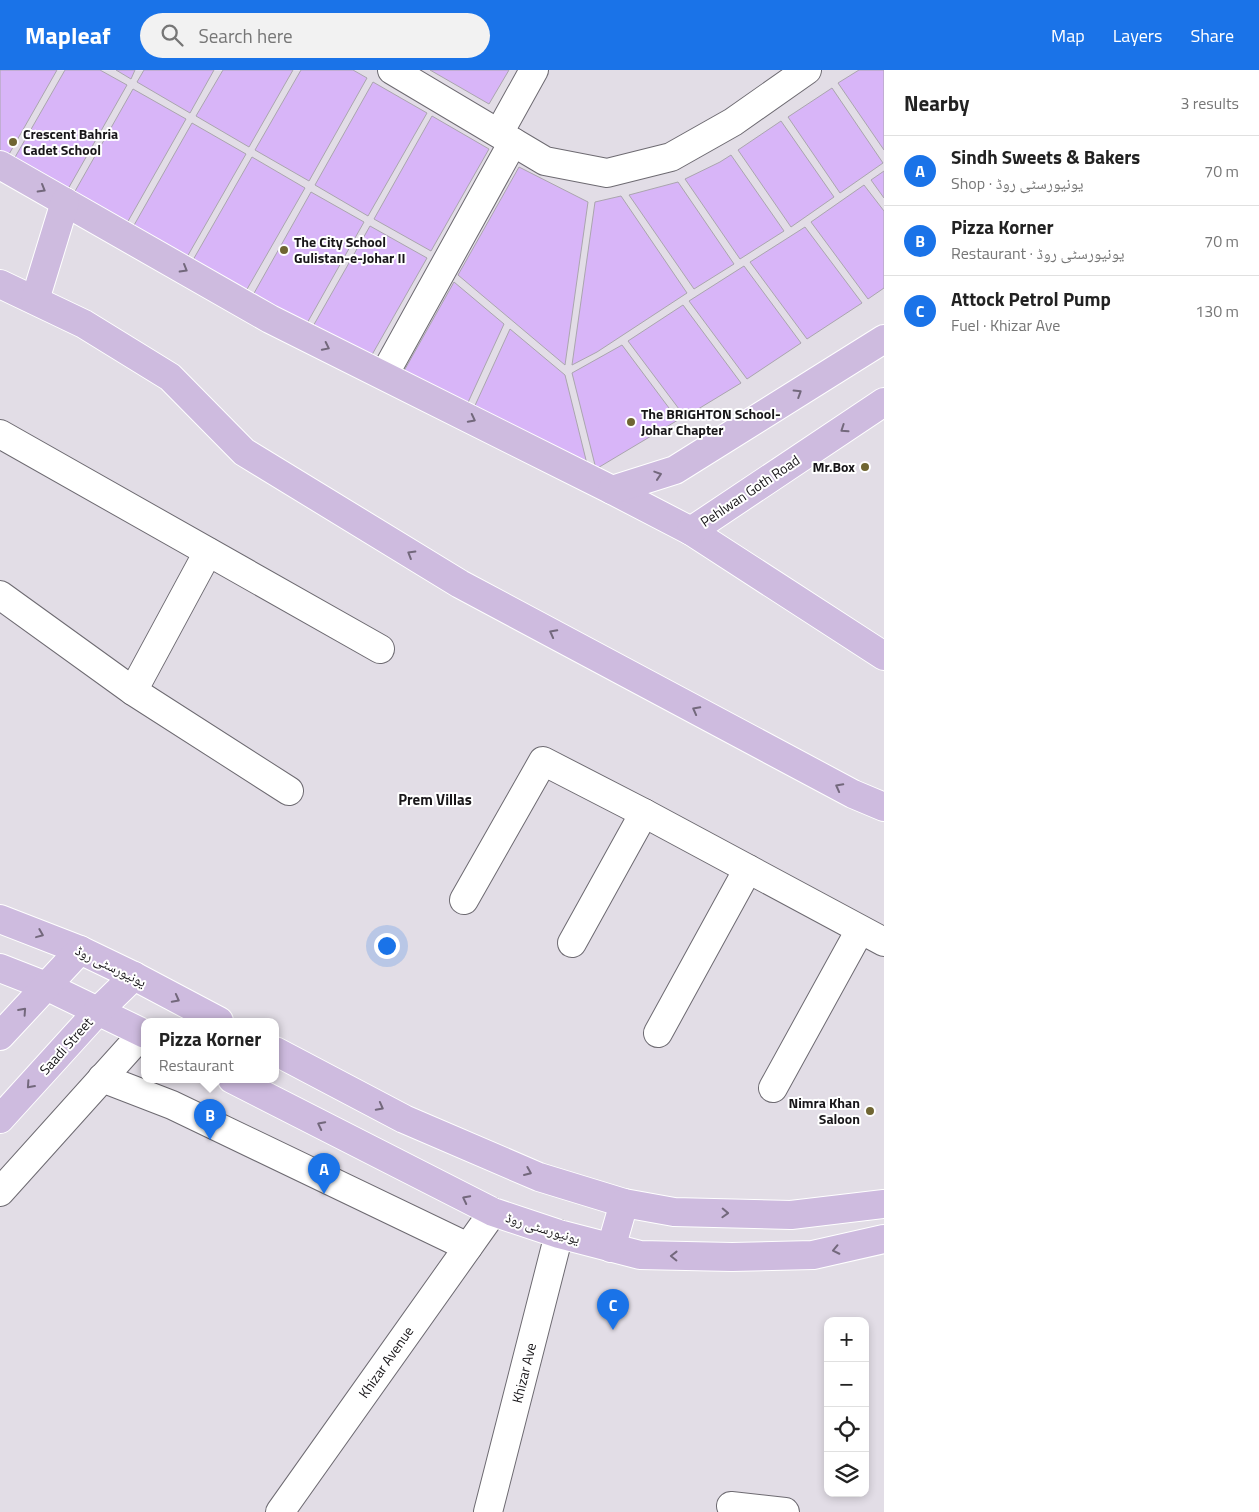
<!DOCTYPE html>
<meta charset="utf-8">
<style>
:root{--surface:#fff;--page:#f2f2f2;--text:#222;--muted:#767676;--line:#e0e0e0;--accent:#1a73e8}
body{margin:0;font-family:"Titillium Web","Noto Naskh Arabic",sans-serif;background:var(--page);color:var(--text)}
.controls{position:absolute;right:15px;bottom:15px;display:grid;overflow:hidden;border-radius:10px;box-shadow:0 2px 8px #0003}
.controls button{width:45px;height:45px;display:grid;place-items:center;padding:0;border:0;border-bottom:1px solid var(--line);background:var(--surface);color:var(--text);font:25px sans-serif}
.you{position:absolute;left:386px;top:875px;width:18px;height:18px;margin:-12px;border:4px solid #fff;border-radius:50%;background:#1a73e8;box-shadow:0 0 0 8px #1a73e833}
.badge{display:grid;place-items:center;width:32px;height:32px;border-radius:50%;background:var(--accent);color:#fff;font-size:16px;font-weight:700}
.pin{position:absolute;translate:-50% -41px;filter:drop-shadow(0 1px 2px #0008)}
.pin::after{content:'';position:absolute;top:26px;width:18px;height:15px;background:inherit;clip-path:polygon(0 0,100% 0,50% 100%)}
.popup{position:absolute;left:141px;top:948px;width:138px;height:65px;box-sizing:border-box;display:grid;place-content:center;border-radius:10px;background:var(--surface);filter:drop-shadow(0 1px 4px #0005);font-size:16px;white-space:nowrap;color:var(--muted)}
.popup b{font-size:19px;color:var(--text)}
.popup::after{content:'';position:absolute;left:50%;top:100%;margin-left:-10px;border:10px solid transparent;border-top-color:var(--surface)}
.list{margin:0;padding:0;list-style:none}
h2{display:flex;justify-content:space-between;align-items:center;height:65px;margin:0;padding:0 20px;font-size:21px}
h2 small{font-size:16px;font-weight:400;color:var(--muted)}
.list li{display:grid;grid-template-columns:32px 1fr auto;gap:15px;align-items:center;box-sizing:border-box;height:70px;padding:0 20px;border-top:1px solid var(--line)}
.list b{display:block;font-size:19px;white-space:nowrap}
.list p{margin:0;font-size:16px;white-space:nowrap;color:var(--muted)}
.list em{font-size:16px;font-style:normal;color:var(--muted)}
.icon{flex:none;width:28px;height:28px;fill:none;stroke:currentColor;stroke-width:2;stroke-linecap:round;stroke-linejoin:round}
.map{position:relative;flex:none;width:884px;height:1442px;overflow:hidden}
header{display:flex;align-items:center;gap:30px;box-sizing:border-box;height:70px;padding:0 25px;background:var(--accent);color:#fff}
header strong{font-size:24px}
nav{display:flex;gap:28px;margin-inline-start:auto;font-size:18px}
.search{width:350px;height:45px;background:var(--page);display:flex;align-items:center;gap:12px;box-sizing:border-box;padding:0 18px;border-radius:28px;color:var(--muted);font-size:19px}
main{display:flex}
aside{flex:1;background:var(--surface)}
.map>svg:first-child{display:block}
.building{fill:#d8b5f8;stroke:#aaa5ae}
.lines{fill:none;stroke-linecap:round;stroke-linejoin:round}
.minor-casing{stroke:#6d6a71;stroke-width:30}
.major-casing{stroke:#fff;stroke-width:30}
.minor{stroke:#fff;stroke-width:28}
.major{stroke:#cebbdf;stroke-width:28}
.oneway{stroke:#73687c}
.poi-dot{fill:#6f6532;stroke:#fff;stroke-width:2}
.labels{text-anchor:middle;stroke-width:4;stroke-linejoin:round;paint-order:stroke}
.poi-label{font-size:14px;font-weight:bold;fill:#181619;stroke:#fff;text-anchor:start}
.street-label{font-size:14px;fill:#181619;stroke:#fff}
.neighbourhood-label{font-size:15px;font-weight:bold;fill:#181619;stroke:#fff}
</style>
<header>
<strong>Mapleaf</strong>
<div class="search"><svg class="icon" aria-label="search" viewBox="0 0 24 24"><circle cx="10" cy="10" r="6"/><path d="M15 15l6 6"/></svg>Search here</div>
<nav><a>Map</a><a>Layers</a><a>Share</a></nav>
</header>
<main>
<div class="map">
<svg width="884" height="1442" viewBox="0 0 884 1442">
<rect width="100%" height="100%" fill="#e2dde6"/>
<!-- building -->
<g class="building">
<path d="M0,0h57l-49,86 -8,-5z"/>
<path d="M65,0h35l27,15 -59,104 -54,-30z"/>
<path d="M116,0h19l-4,9z"/>
<path d="M144,0h70l-24,43 -53,-31z"/>
<path d="M223,0h70l-44,77 -53,-31z"/>
<path d="M301,0h52l14,8 -58,103 -54,-31z"/>
<path d="M430,0h79l-20,34z"/>
<path d="M859,0h25v80l-46,-67z"/>
<path d="M373,12l54,31 -59,103 -53,-31z"/>
<path d="M832,18l51,75 -43,30 -52,-76z"/>
<path d="M133,19l53,30 -59,104 -53,-30z"/>
<path d="M432,46l57,33 -58,102 -57,-32z"/>
<path d="M781,51l53,76 -43,30 -53,-77z"/>
<path d="M192,53l54,31 -59,103 -54,-30z"/>
<path d="M731,85l53,76 -44,28 -55,-80 35,-17z"/>
<path d="M252,87l53,31 -59,103 -53,-31z"/>
<path d="M519,97l69,35 -23,163 -107,-90z"/>
<path d="M884,101v27l-13,-18z"/>
<path d="M678,112l56,82 -40,25 -65,-94z"/>
<path d="M864,115l20,26v77l-16,11 -57,-77z"/>
<path d="M311,122l53,30 -58,103 -53,-30z"/>
<path d="M621,126l66,97 -90,59 -25,13 23,-163z"/>
<path d="M370,156l57,32 -58,102 -57,-32z"/>
<path d="M805,157l57,76 -55,36 -57,-77z"/>
<path d="M744,196l57,77 -54,36 -58,-78z"/>
<path d="M454,212l50,42 -39,85 -65,-31z"/>
<path d="M683,235l58,78 -56,34 -57,-76z"/>
<path d="M510,259l55,46 23,93 -116,-56z"/>
<path d="M622,275l56,75 -82,49 -24,-96z"/>
</g>
<g class="lines">
<defs>
<g id="minor">
<path d="M392,0l153,91 62,12 64,-16 62,-35 74,-52"/>
<path d="M499,63l35,-63"/>
<path d="M384,305l129,-233"/>
<path d="M0,364l380,215"/>
<path d="M0,525l133,96 156,100"/>
<path d="M133,621l75,-139"/>
<path d="M464,830l79,-139 101,52 240,129"/>
<path d="M572,873l72,-130"/>
<path d="M658,963l90,-164"/>
<path d="M102,1008l70,27 296,142"/>
<path d="M773,1018l87,-158"/>
<path d="M0,1122l143,-159"/>
<path d="M731,1436l54,6"/>
<path d="M280,1442l213,-300"/>
<path d="M488,1442l71,-278"/>
</g>
<g id="major">
<path d="M0,95l270,154 342,171 79,41 193,125"/>
<path d="M0,214l84,40 86,53 74,75 216,132 393,210 31,13"/>
<path d="M35,230l30,-98"/>
<path d="M612,420l63,-20 209,-131"/>
<path d="M691,461l193,-129"/>
<path d="M0,849l80,31 54,26 85,45"/>
<path d="M0,898l46,18 99,48"/>
<path d="M0,966l80,-86"/>
<path d="M275,981l129,68 135,58 85,26 50,9 117,3 93,-11"/>
<path d="M232,1009l261,133 66,22 81,21 92,2 81,-2 71,-16"/>
<path d="M0,1049l99,-109 35,-34"/>
<path d="M611,1178l13,-45"/>
</g>
</defs>
<!-- minor casing -->
<use href="#minor" class="minor-casing"/>
<!-- major casing -->
<use href="#major" class="major-casing"/>
<!-- minor -->
<use href="#minor" class="minor"/>
<!-- major -->
<use href="#major" class="major"/>
</g>
<!-- one-way arrows -->
<defs><path id="oneway-chevron" d="M-2-3.5L2.5 0L-2 3.5" fill="none" stroke-width="1.6" stroke-linecap="round" stroke-linejoin="round" transform="scale(1.25)"/></defs>
<g class="oneway">
<use href="#oneway-chevron" transform="translate(42 119) rotate(30)"/>
<use href="#oneway-chevron" transform="translate(184 199) rotate(30)"/>
<use href="#oneway-chevron" transform="translate(326 277) rotate(26)"/>
<use href="#oneway-chevron" transform="translate(798 323) rotate(-32)"/>
<use href="#oneway-chevron" transform="translate(472 349) rotate(27)"/>
<use href="#oneway-chevron" transform="translate(844 359) rotate(146)"/>
<use href="#oneway-chevron" transform="translate(658 405) rotate(-18)"/>
<use href="#oneway-chevron" transform="translate(411 484) rotate(-149)"/>
<use href="#oneway-chevron" transform="translate(553 563) rotate(-152)"/>
<use href="#oneway-chevron" transform="translate(696 640) rotate(-152)"/>
<use href="#oneway-chevron" transform="translate(839 717) rotate(-152)"/>
<use href="#oneway-chevron" transform="translate(40 864) rotate(22)"/>
<use href="#oneway-chevron" transform="translate(176 929) rotate(28)"/>
<use href="#oneway-chevron" transform="translate(23 941) rotate(-48)"/>
<use href="#oneway-chevron" transform="translate(30 1015) rotate(132)"/>
<use href="#oneway-chevron" transform="translate(380 1037) rotate(28)"/>
<use href="#oneway-chevron" transform="translate(321 1055) rotate(-153)"/>
<use href="#oneway-chevron" transform="translate(528 1102) rotate(23)"/>
<use href="#oneway-chevron" transform="translate(466 1129) rotate(-153)"/>
<use href="#oneway-chevron" transform="translate(725 1143) rotate(2)"/>
<use href="#oneway-chevron" transform="translate(836 1180) rotate(168)"/>
<use href="#oneway-chevron" transform="translate(674 1186) rotate(-179)"/>
</g>
<!-- markers -->
<g class="poi-dot">
<circle cx="13" cy="72" r="5"/>
<circle cx="284" cy="180" r="5"/>
<circle cx="631" cy="352" r="5"/>
<circle cx="865" cy="397" r="5"/>
<circle cx="870" cy="1041" r="5"/>
</g>
<g class="labels">
<!-- poi labels -->
<g class="poi-label">
<text x="23" y="69">Crescent Bahria<tspan x="23" dy="16">Cadet School</tspan></text>
<text x="294" y="177">The City School<tspan x="294" dy="16">Gulistan-e-Johar II</tspan></text>
<text x="641" y="349">The BRIGHTON School-<tspan x="641" dy="16">Johar Chapter</tspan></text>
<text x="855" y="402" text-anchor="end">Mr.Box</text>
<text x="860" y="1038" text-anchor="end">Nimra Khan<tspan x="860" dy="16">Saloon</tspan></text>
</g>
<!-- street labels -->
<g class="street-label">
<text transform="translate(750 421) rotate(-34)" y="5">Pehlwan Goth Road</text>
<text transform="translate(111 896) rotate(26)" y="5">یونیورسٹی روڈ</text>
<text transform="translate(66 976) rotate(-48)" y="5">Saadi Street</text>
<text transform="translate(543 1158) rotate(17)" y="5">یونیورسٹی روڈ</text>
<text transform="translate(386 1292) rotate(-55)" y="5">Khizar Avenue</text>
<text transform="translate(524 1303) rotate(-76)" y="5">Khizar Ave</text>
</g>
<!-- neighbourhood labels -->
<g class="neighbourhood-label">
<text x="435" y="735">Prem Villas</text>
</g>
</g>
</svg>
<div class="controls">
<button>+</button>
<button>−</button>
<button><svg class="icon" aria-label="locate" viewBox="0 0 24 24"><circle cx="12" cy="12" r="6"/><path d="M12 2v4M12 18v4M2 12h4M18 12h4"/></svg></button>
<button><svg class="icon" aria-label="layers" viewBox="0 0 24 24"><path d="M12 4l9 5-9 5-9-5zM3 14l9 5 9-5"/></svg></button>
</div>
<div class="you"></div>
<div class="pin badge" style="left:324px;top:1124px">A</div>
<div class="pin badge" style="left:210px;top:1070px">B</div>
<div class="popup"><b>Pizza Korner</b>Restaurant</div>
<div class="pin badge" style="left:613px;top:1260px">C</div>
</div>
<aside>
<h2>Nearby<small>3 results</small></h2>
<ul class="list">
<li><span class="badge">A</span><div><b>Sindh Sweets &amp; Bakers</b><p>Shop · یونیورسٹی روڈ</p></div><em>70 m</em></li>
<li><span class="badge">B</span><div><b>Pizza Korner</b><p>Restaurant · یونیورسٹی روڈ</p></div><em>70 m</em></li>
<li><span class="badge">C</span><div><b>Attock Petrol Pump</b><p>Fuel · Khizar Ave</p></div><em>130 m</em></li>
</ul>
</aside>
</main>
